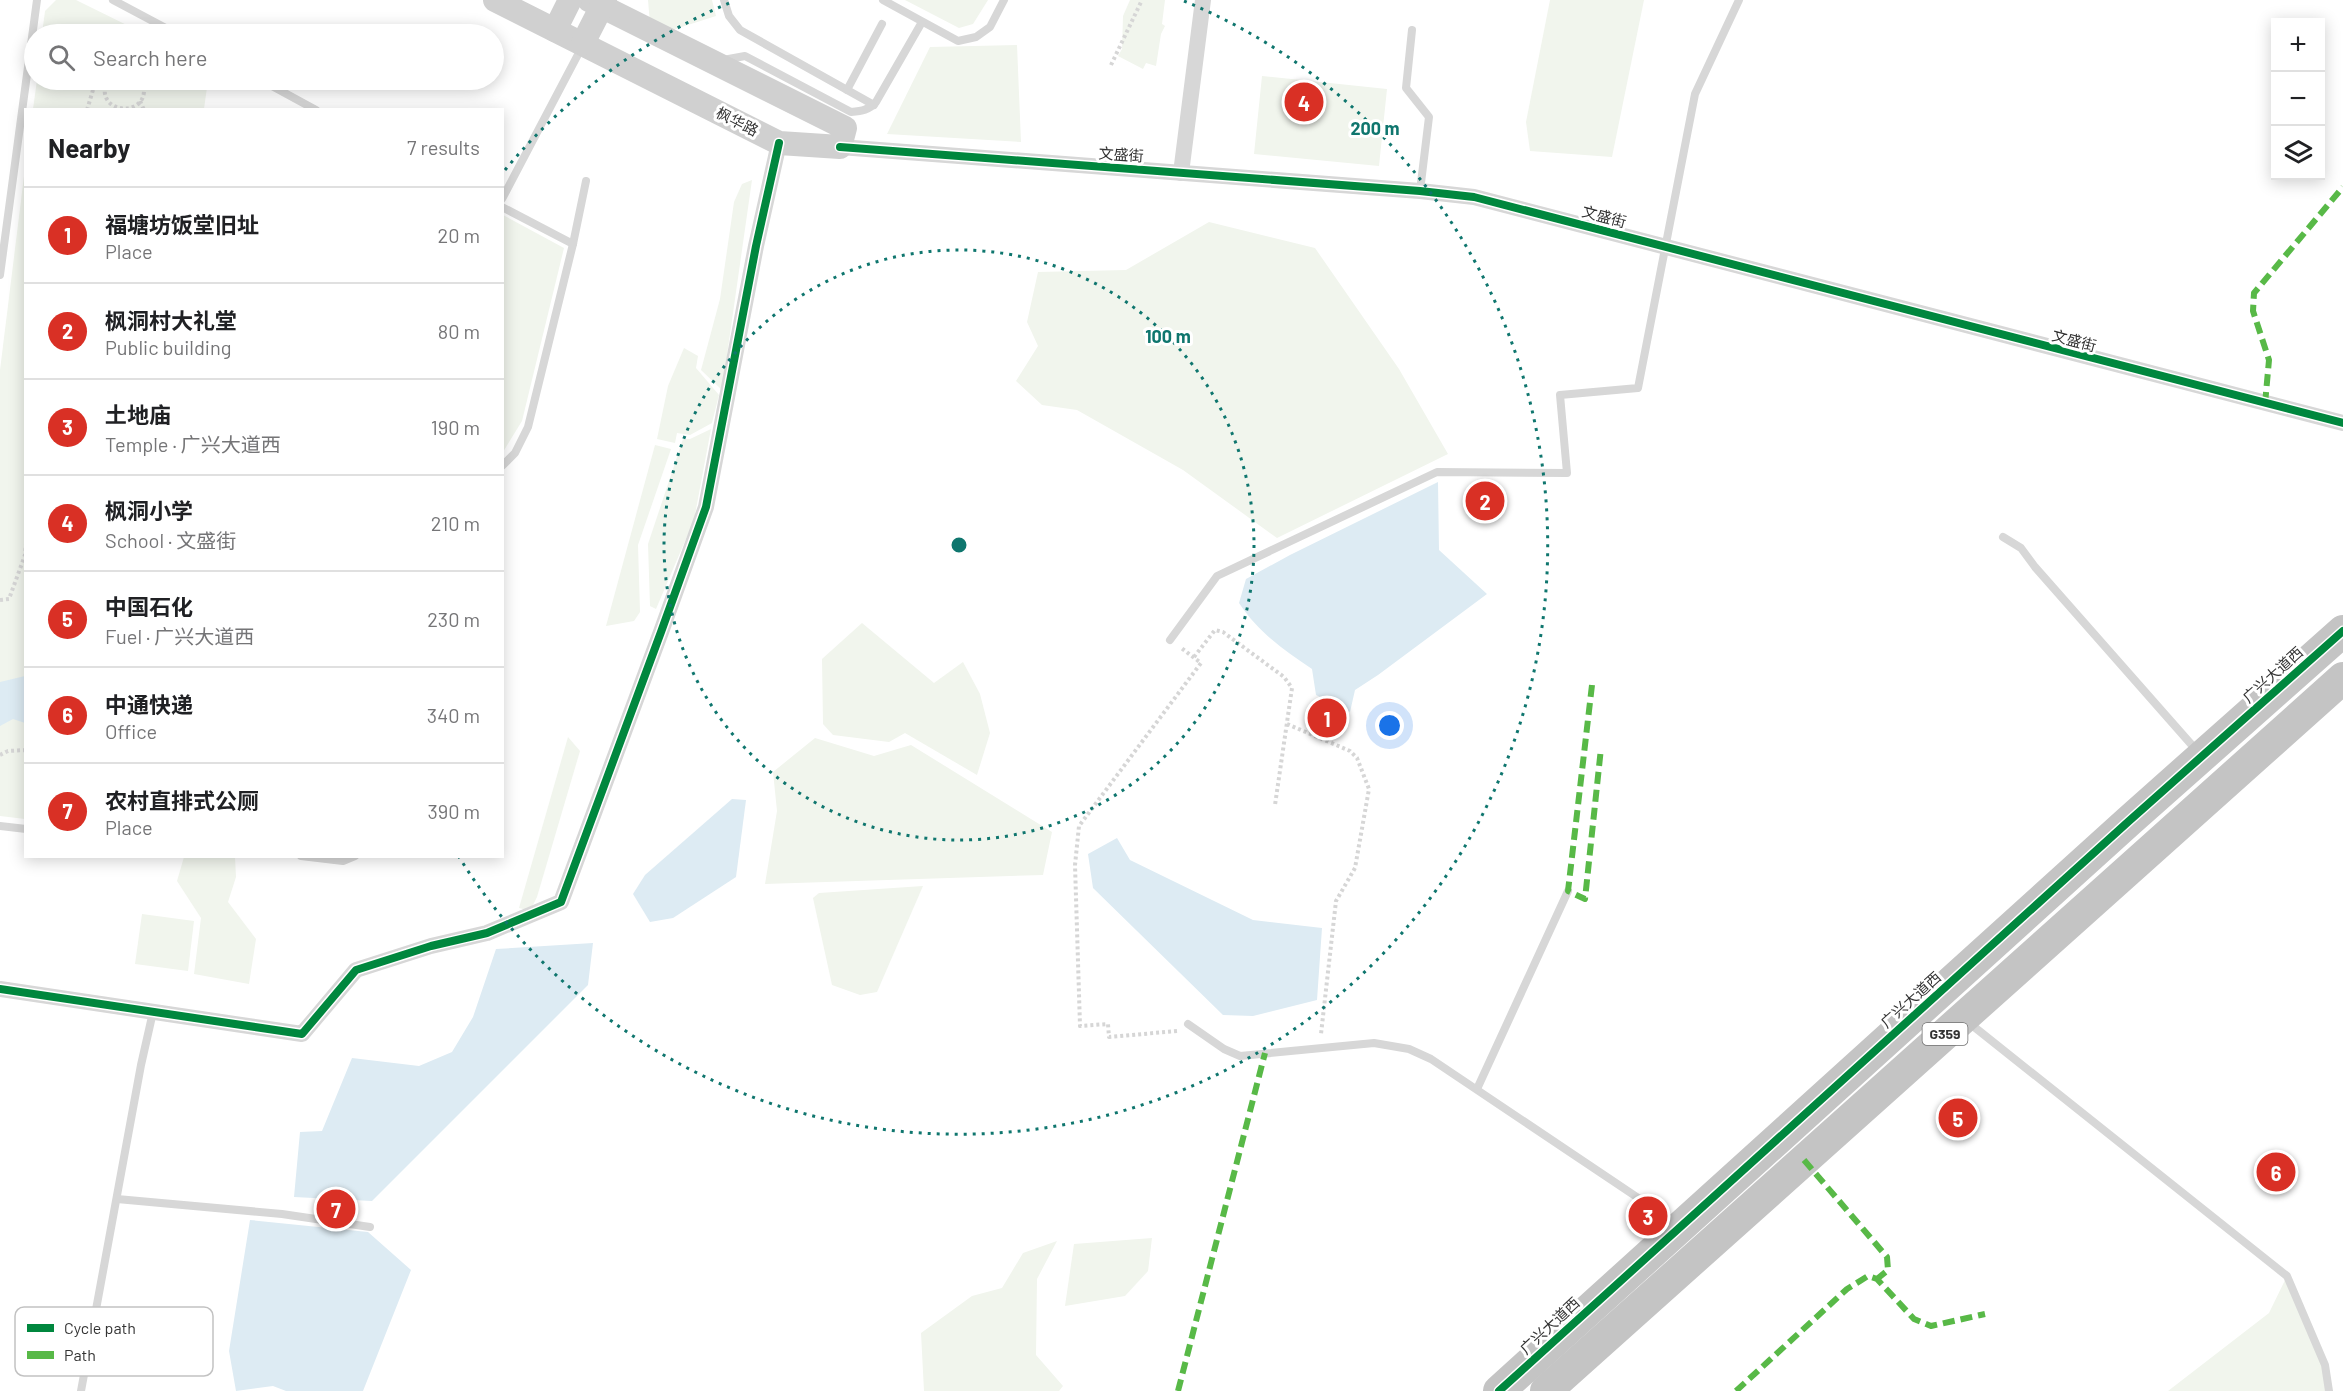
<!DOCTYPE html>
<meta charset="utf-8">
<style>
:root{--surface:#fff;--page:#f6f6f6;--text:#202124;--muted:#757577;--line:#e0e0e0;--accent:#d93025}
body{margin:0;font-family:Barlow,"Noto Sans SC",sans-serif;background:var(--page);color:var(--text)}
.controls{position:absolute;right:18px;top:18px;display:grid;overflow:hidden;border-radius:0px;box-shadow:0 3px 15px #0003}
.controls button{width:54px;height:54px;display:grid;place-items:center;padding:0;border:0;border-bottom:2px solid var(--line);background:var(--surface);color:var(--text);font:30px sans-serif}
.you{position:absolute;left:1390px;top:726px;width:21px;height:21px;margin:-15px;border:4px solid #fff;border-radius:50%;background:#1a73e8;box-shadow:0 0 0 9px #1a73e833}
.badge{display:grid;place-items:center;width:39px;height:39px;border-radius:50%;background:var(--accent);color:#fff;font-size:20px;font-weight:700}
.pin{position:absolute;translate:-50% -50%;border:3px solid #fff;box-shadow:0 2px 6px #0006}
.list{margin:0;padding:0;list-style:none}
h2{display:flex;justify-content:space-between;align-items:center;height:78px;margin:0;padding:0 24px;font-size:26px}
h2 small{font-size:20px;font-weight:400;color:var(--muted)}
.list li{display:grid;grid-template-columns:39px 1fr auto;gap:18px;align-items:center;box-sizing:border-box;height:96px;padding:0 24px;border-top:2px solid var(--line)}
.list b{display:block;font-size:22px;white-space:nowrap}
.list p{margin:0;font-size:20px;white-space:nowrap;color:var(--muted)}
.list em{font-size:20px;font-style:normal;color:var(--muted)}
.icon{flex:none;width:33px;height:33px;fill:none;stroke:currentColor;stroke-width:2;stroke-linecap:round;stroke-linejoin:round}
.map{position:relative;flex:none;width:2343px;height:1391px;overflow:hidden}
.search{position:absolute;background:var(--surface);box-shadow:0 3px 15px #0003;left:24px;top:24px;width:480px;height:66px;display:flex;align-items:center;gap:15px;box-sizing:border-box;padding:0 21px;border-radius:33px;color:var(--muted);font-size:22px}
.panel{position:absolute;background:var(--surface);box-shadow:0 3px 15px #0003;left:24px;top:108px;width:480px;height:750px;border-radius:0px}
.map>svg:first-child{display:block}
.green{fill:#f1f5ed}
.water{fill:#ddebf3}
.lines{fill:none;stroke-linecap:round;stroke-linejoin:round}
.path{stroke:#d6d6d6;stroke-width:4;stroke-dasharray:3 3;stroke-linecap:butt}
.lane{stroke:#d7d7d7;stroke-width:8}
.street{stroke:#d7d7d7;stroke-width:16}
.secondary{stroke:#d0d0d0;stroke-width:24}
.highway{stroke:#c4c4c4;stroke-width:32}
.quiet{stroke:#58b947;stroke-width:6;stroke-dasharray:12 6;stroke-linecap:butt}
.cycleway-casing{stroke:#fff;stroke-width:11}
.cycleway{stroke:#00873e;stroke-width:8}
.ring{fill:none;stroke:#0f766e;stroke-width:3;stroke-dasharray:3 6}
.labels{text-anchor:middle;stroke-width:6;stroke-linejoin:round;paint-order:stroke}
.shield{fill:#fff;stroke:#707070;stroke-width:1.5}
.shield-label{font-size:14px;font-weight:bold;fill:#333}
.street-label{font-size:15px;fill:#333;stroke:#fff}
.key{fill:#fff;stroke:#c2c2c2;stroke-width:1.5}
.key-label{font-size:16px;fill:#333}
.centre{fill:#0f766e;stroke:#fff;stroke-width:3}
.ring-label{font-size:18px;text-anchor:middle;font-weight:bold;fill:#0f766e;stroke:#fff;stroke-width:6;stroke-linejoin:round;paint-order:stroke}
</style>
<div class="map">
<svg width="2343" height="1391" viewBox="0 0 2343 1391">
<rect width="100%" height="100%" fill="#fff"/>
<!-- green -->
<g class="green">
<path d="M56,0h20l69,34h-103l3,-23z"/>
<path d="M648,0h64l4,16 -50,16 -16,-8z"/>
<path d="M905,0h83l-15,24 -14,4z"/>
<path d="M1130,0h35l-3,24 3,2 -4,8 -5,32 -10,-3 -3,6 -25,-13 4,-7 1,-33z"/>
<path d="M1550,0h94l-32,157 -82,-6 -4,-29z"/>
<path d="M1017,45l4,97 -134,-8 43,-87z"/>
<path d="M1262,76l125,13 -8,77 -125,-12z"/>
<path d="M37,80h171l-4,29h-171z"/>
<path d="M25,168v651l-25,-3v-446z"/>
<path d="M752,180l-30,210 -21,-20 19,-71 14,-97 8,-18z"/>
<path d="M503,215l61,33 -42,173 -19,31z"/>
<path d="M1209,222l106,26 84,121 49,85 -171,84 -94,-68 -106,-60 -35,-5 -26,-24 22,-35 -11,-24 11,-50 88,-2z"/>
<path d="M684,348l14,8 -2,12 23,27 -7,28 -22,12 -13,-2 -2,10 -18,-4 11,-53z"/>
<path d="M711,429l-17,91 -38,89 -6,-3 -2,-62 35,-105h7z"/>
<path d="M655,445l16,4 -33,96 2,67 -6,9 -28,5z"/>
<path d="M862,623l72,60 29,-21 17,32 10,39 -13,42 -72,-42 -16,9 -56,-7 -10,-11 -1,-65z"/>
<path d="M568,737l12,14 -43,146 -4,8 -6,5 -8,-2z"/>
<path d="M815,738l59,18 37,-11 141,87 -9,43 -278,9 12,-73 -4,-39z"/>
<path d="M184,857h51l1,20 -8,25 28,37 -7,45 -55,-10 7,-56 -24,-37z"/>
<path d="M923,886l-46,106 -17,3 -28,-10 -19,-87 6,-5z"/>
<path d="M142,914l52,7 -6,50 -53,-7z"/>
<path d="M1152,1238l-4,33 -23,25 -60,10 9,-62z"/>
<path d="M1057,1241l-20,38 -1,76 27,31 -4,5h-135l-3,-58 51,-37 30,-8 21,-35z"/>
<path d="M2287,1276l38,89 4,26h-161l101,-78z"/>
</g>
<!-- water -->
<g class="water">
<path d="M1438,482l1,68 48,44 -109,81 -23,15 -5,22 -34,-17 -4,-26c-28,-19 -54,-37 -73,-66l7,-24 44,-24z"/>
<path d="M25,676v47l-12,-4 -13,7v-44z"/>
<path d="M732,799l14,1 -10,77 -63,41 -23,4 -17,-28 12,-19z"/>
<path d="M1117,838l13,22 123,60 69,8 -5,72 -64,16 -30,-1 -130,-127 -5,-34z"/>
<path d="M593,943l-5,42 -216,216 -78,-4 6,-65 22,-1 30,-73 67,8 33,-14 21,-35 23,-68z"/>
<path d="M250,1220l118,12 43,38 -48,121h-77l-13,-5 -37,5 -7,-40z"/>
</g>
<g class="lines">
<!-- path -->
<g class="path">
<path d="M1111,65l31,-65"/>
<path d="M107,80c-15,37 49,39 35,0"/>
<path d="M140,101l4,9"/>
<path d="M87,110l9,-30"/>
<path d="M0,600l9,-1 16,-44 1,-11"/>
<path d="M1194,657l21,-27 8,2 61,45 8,11 -17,117"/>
<path d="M1287,724l63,27 7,7 12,31 -14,79 -19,33 -15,133"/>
<path d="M0,755l8,-4 18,-1"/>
<path d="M1177,1031l-68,6 -1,-13 -28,2 -5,-161 4,-39 122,-163 -21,-16"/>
</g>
<!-- lane -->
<g class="lane">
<path d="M113,0l64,34"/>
<path d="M724,0l5,16 11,14 134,75"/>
<path d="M883,0l75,41 18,-4 14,-10 14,-27"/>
<path d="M1412,30l-6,58 23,29 -9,74"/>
<path d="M723,60l22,-4 106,56c11,-1 18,-2 25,-10l46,-80"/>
<path d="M261,80l55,30"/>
<path d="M847,90l35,-66"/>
<path d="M502,199l81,-154"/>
<path d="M502,207l71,37"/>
<path d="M0,275l37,-275"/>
<path d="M502,466l13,-13 13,-26 45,-183 13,-63"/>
<path d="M2003,537l18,11 14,19 163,185"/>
<path d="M1170,640l47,-64 220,-104 130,1 -7,-78 78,-7 57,-294 44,-94"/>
<path d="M0,826l26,3"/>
<path d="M301,856l42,5 12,-5"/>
<path d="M1968,1022l319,254 38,89 4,26"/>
<path d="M1188,1024l36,25 16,7 134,-13 35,6 22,10 243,163"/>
<path d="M1477,1089l91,-198"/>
<path d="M117,1199l165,15 88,13"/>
<path d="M81,1391l60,-326 12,-53"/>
</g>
<!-- street -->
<g class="street">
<path d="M840,147l580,44 54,6 869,226"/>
<path d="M1181,173l22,-173"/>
<path d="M0,989l302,45 54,-64 75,-24 56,-13 74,-31 100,-270 45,-125 50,-261 23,-103"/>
</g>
<!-- secondary -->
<g class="secondary">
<path d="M495,0l284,143 61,4 5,-19 -256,-128"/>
<path d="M555,30l15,-30"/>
<path d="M583,43l22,-43"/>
</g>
<!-- highway -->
<g class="highway">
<path d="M1499,1391l630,-570 214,-190"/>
<path d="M1546,1391l797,-713"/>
</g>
<!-- quiet -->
<g class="quiet">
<path d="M2265,404l4,-44 -16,-49 1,-18 89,-106"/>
<path d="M1592,685l-24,206 17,8 16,-151"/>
<path d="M1804,1160l83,97 1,13 -11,9"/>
<path d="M1178,1391l87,-338"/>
<path d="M1736,1391l111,-102 21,-13 9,3 37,40 17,7 54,-12"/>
</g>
<defs>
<g id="cycleway">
<path d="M840,147l580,44 54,6 869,226"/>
<path d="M0,989l302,45 54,-64 75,-24 56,-13 74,-31 100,-270 45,-125 50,-261 23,-103"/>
<path d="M1499,1391l630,-570 214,-190"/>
</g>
</defs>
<!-- cycleway casing -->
<use href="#cycleway" class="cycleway-casing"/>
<!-- cycleway -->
<use href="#cycleway" class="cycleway"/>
</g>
<!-- distance rings -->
<g class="ring">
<circle cx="959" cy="545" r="295"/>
<path d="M505 170A589 589 0 0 1 734 1M1184 1A589 589 0 1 1 459 857"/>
</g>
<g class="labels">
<!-- shield labels -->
<rect class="shield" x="1922.5" y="1023" width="45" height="22" rx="4.5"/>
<g class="shield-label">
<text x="1945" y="1039">G359</text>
</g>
<!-- street labels -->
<g class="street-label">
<text transform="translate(737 122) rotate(27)" y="5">枫华路</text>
<text transform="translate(1121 155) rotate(4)" y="5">文盛街</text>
<text transform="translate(1604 217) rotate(15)" y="5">文盛街</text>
<text transform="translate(2074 341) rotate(15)" y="5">文盛街</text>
<text transform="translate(2273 675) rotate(-42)" y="5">广兴大道西</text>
<text transform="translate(1911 1000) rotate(-42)" y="5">广兴大道西</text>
<text transform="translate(1550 1326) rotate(-43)" y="5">广兴大道西</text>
</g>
</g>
<!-- legend -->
<rect x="15" y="1307" width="198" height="69" rx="9" class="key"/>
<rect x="27" y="1324" width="27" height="8" fill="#00873e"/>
<rect x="27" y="1351" width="27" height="8" fill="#58b947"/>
<g class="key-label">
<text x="64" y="1334">Cycle path</text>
<text x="64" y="1361">Path</text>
</g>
<circle cx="959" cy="545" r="9" class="centre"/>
<g class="ring-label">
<text x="1375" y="135">200 m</text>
<text x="1168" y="343">100 m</text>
</g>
</svg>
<div class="controls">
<button>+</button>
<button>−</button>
<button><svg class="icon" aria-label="layers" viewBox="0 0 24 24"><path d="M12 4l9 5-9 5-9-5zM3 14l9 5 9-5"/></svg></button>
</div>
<div class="you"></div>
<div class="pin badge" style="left:1327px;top:718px">1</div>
<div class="pin badge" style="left:1485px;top:501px">2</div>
<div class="pin badge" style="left:1648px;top:1216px">3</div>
<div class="pin badge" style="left:1304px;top:102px">4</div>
<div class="pin badge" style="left:1958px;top:1118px">5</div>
<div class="pin badge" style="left:2276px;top:1172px">6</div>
<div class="pin badge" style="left:336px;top:1209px">7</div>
<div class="search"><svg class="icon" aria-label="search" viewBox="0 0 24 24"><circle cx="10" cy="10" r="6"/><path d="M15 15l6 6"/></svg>Search here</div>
<section class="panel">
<h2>Nearby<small>7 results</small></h2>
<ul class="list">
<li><span class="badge">1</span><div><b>福塘坊饭堂旧址</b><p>Place</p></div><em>20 m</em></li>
<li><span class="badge">2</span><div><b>枫洞村大礼堂</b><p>Public building</p></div><em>80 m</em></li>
<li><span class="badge">3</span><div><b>土地庙</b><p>Temple · 广兴大道西</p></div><em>190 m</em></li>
<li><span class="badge">4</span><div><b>枫洞小学</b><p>School · 文盛街</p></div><em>210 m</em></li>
<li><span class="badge">5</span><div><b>中国石化</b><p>Fuel · 广兴大道西</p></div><em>230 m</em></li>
<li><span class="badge">6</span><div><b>中通快递</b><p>Office</p></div><em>340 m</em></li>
<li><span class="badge">7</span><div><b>农村直排式公厕</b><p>Place</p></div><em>390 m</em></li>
</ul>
</section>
</div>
